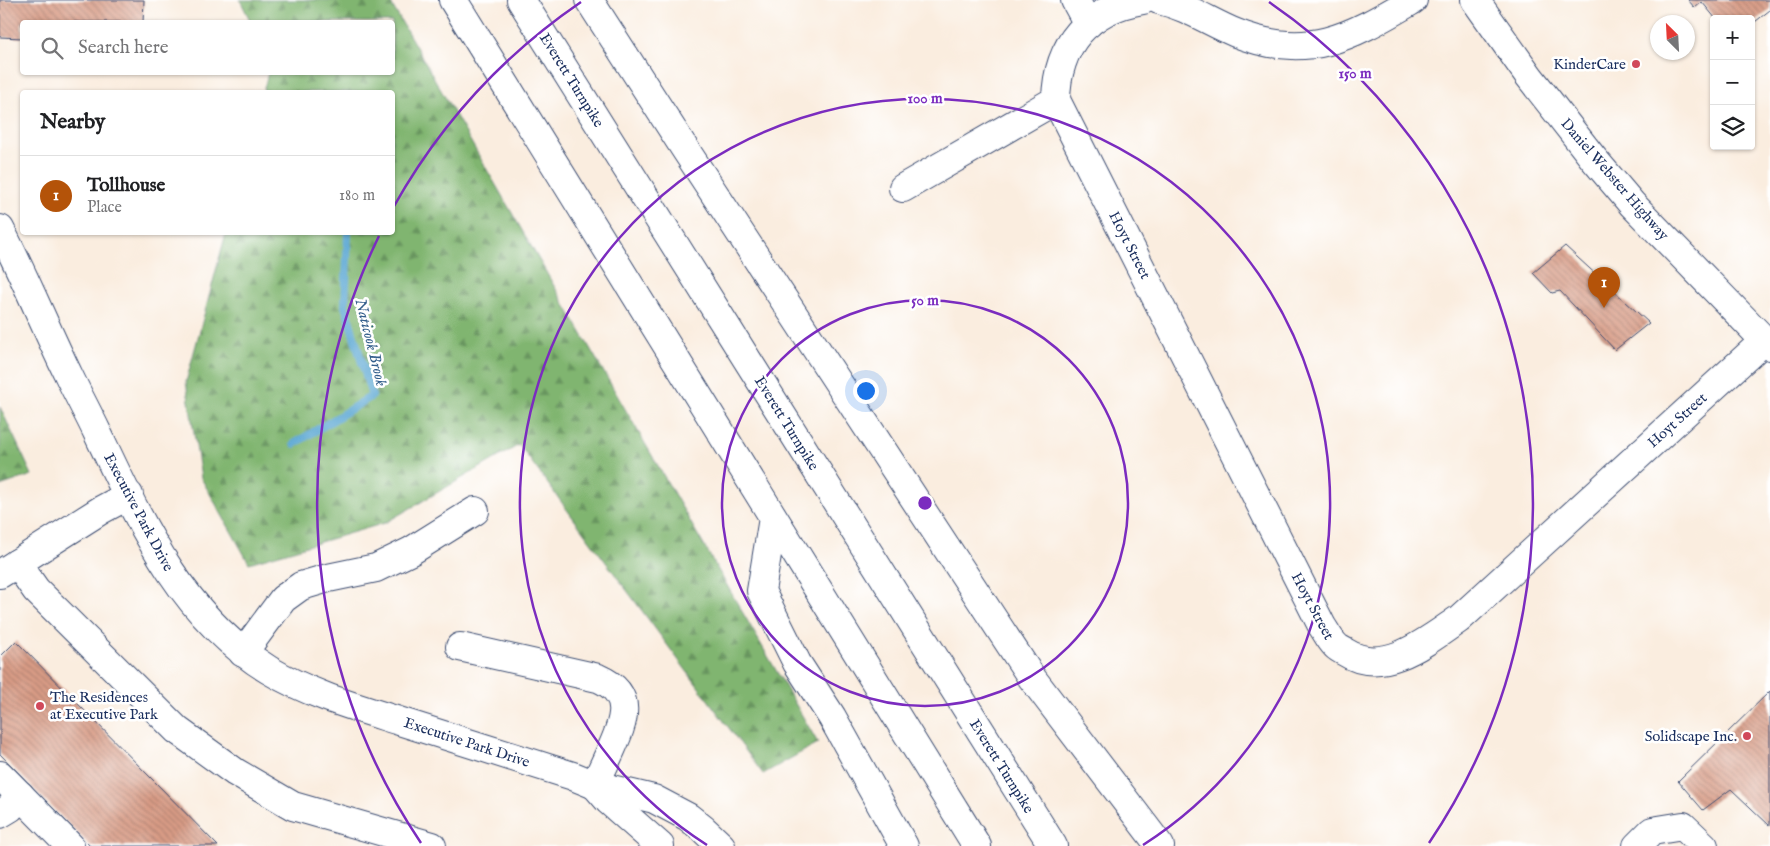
<!DOCTYPE html>
<meta charset="utf-8">
<style>
:root{--surface:#fff;--page:#f6f6f6;--text:#202124;--muted:#757577;--line:#e0e0e0;--accent:#b45309}
body{margin:0;font-family:"IM FELL English",serif;background:var(--page);color:var(--text)}
.controls{position:absolute;right:15px;top:15px;display:grid;overflow:hidden;border-radius:5px;box-shadow:0 1px 4px #0004}
.controls button{width:45px;height:45px;display:grid;place-items:center;padding:0;border:0;border-bottom:1px solid var(--line);background:var(--surface);color:var(--text);font:25px sans-serif}
.compass{position:absolute;left:1650px;top:15px;width:45px;height:45px;border-radius:50%;background:var(--surface);box-shadow:0 1px 4px #0004;rotate:336deg}
.you{position:absolute;left:865px;top:390px;width:18px;height:18px;margin:-12px;border:4px solid #fff;border-radius:50%;background:#1a73e8;box-shadow:0 0 0 8px #1a73e833}
.badge{display:grid;place-items:center;width:32px;height:32px;border-radius:50%;background:var(--accent);color:#fff;font-size:16px;font-weight:700}
.pin{position:absolute;translate:-50% -41px;filter:drop-shadow(0 1px 2px #0008)}
.pin::after{content:'';position:absolute;top:26px;width:18px;height:15px;background:inherit;clip-path:polygon(0 0,100% 0,50% 100%)}
.list{margin:0;padding:0;list-style:none}
h2{display:flex;justify-content:space-between;align-items:center;height:65px;margin:0;padding:0 20px;font-size:21px}
h2 small{font-size:16px;font-weight:400;color:var(--muted)}
.list li{display:grid;grid-template-columns:32px 1fr auto;gap:15px;align-items:center;box-sizing:border-box;height:80px;padding:0 20px;border-top:1px solid var(--line)}
.list b{display:block;font-size:19px;white-space:nowrap}
.list p{margin:0;font-size:16px;white-space:nowrap;color:var(--muted)}
.list em{font-size:16px;font-style:normal;color:var(--muted)}
.icon{flex:none;width:28px;height:28px;fill:none;stroke:currentColor;stroke-width:2;stroke-linecap:round;stroke-linejoin:round}
.map{position:relative;flex:none;width:1770px;height:846px;overflow:hidden}
.search{position:absolute;background:var(--surface);box-shadow:0 1px 4px #0004;left:20px;top:20px;width:375px;height:55px;display:flex;align-items:center;gap:12px;box-sizing:border-box;padding:0 18px;border-radius:5px;color:var(--muted);font-size:19px}
.panel{position:absolute;background:var(--surface);box-shadow:0 1px 4px #0004;left:20px;top:90px;width:375px;height:145px;border-radius:5px}
.map>svg:first-child{display:block}
.forest{fill:url(#forest-firs);stroke:#4e7267}
.lines{fill:none;stroke-linecap:round;stroke-linejoin:round}
.stream{stroke:#59a6d2;stroke-width:8}
.building{fill:url(#building-back-hatch)}
.minor-casing{stroke:#3c4c71;stroke-width:30}
.major-casing{stroke:#3c4c71;stroke-width:30}
.highway-casing{stroke:#3c4c71;stroke-width:30}
.minor{stroke:#fff;stroke-width:28}
.major{stroke:#fff;stroke-width:28}
.highway{stroke:#fff;stroke-width:28}
.ring{fill:none;stroke:#7b2cbf;stroke-width:2.5}
.poi-dot{fill:#d1495b;stroke:#fff;stroke-width:2}
.labels{text-anchor:middle;stroke-width:5;stroke-linejoin:round;paint-order:stroke}
.poi-label{font-size:15px;fill:#1b2f5e;stroke:#fff;text-anchor:end}
.street-label{font-size:15px;fill:#1b2f5e;stroke:#fff}
.water-label{font-size:16px;font-style:italic;fill:#345f8c;stroke:#fff}
.centre{fill:#7b2cbf;stroke:#fff;stroke-width:2.5}
.ring-label{font-size:15px;text-anchor:middle;font-weight:bold;fill:#7b2cbf;stroke:#fff;stroke-width:5;stroke-linejoin:round;paint-order:stroke}
</style>
<div class="map">
<svg width="1770" height="846" viewBox="0 0 1770 846">
<defs>
<pattern id="forest-firs" width="22" height="20" patternUnits="userSpaceOnUse" patternTransform="scale(1.25)"><rect width="22" height="20" fill="#80b570"/><path d="M5 1l3.5 6h-7zM16 11l3.5 6h-7z" fill="#68945f"/></pattern>
<pattern id="building-back-hatch" width="6" height="6" patternUnits="userSpaceOnUse" patternTransform="scale(1.25)"><rect width="6" height="6" fill="#d89b85"/><path d="M-1 5l2 2M0 0l6 6M5-1l2 2" fill="none" stroke="#ae7f70"/></pattern>
</defs>
<rect width="100%" height="100%" fill="#fff"/>
<filter id="ink" filterUnits="userSpaceOnUse"><feTurbulence type="fractalNoise" baseFrequency=".02" numOctaves="2"/><feDisplacementMap in="SourceGraphic" scale="10" xChannelSelector="R" yChannelSelector="G"/><feConvolveMatrix kernelMatrix="1 2 1 2 8 2 1 2 1" color-interpolation-filters="sRGB"/></filter>
<filter id="wash" filterUnits="userSpaceOnUse"><feTurbulence type="fractalNoise" baseFrequency=".0096" numOctaves="4" result="noise"/><feDisplacementMap in="SourceGraphic" scale="20" xChannelSelector="R" yChannelSelector="G"/><feGaussianBlur stdDeviation="1.12" result="paint"/><feColorMatrix in="noise" values="0 0 0 0 0 0 0 0 0 0 0 0 0 0 0 0 0 1.4 0 .05"/><feComposite in="paint" operator="in"/></filter>
<g filter="url(#wash)">
<rect width="100%" height="100%" fill="#faeddf"/>
<!-- forest -->
<g class="forest">
<path d="M240,0h149l429,743 -55,31 -244,-329 -134,78 -136,40 -48,-85 -15,-96 40,-149 166,-1v-140h-129l5,-19 124,-1v-50h-141z"/>
<path d="M0,407l32,68 -32,11z"/>
</g>
<g class="lines">
<!-- stream -->
<path class="stream" d="M294,444l78,-48 -27,-90 3,-74"/>
</g>
<g id="blocks">
<!-- building -->
<g class="building">
<path d="M0,0h144l-1,22h-121v16l-22,-1z"/>
<path d="M1688,0h82v10l-19,15v-6h-35l-14,-17 -7,6z"/>
<path d="M1565,246l84,77 -34,27 -55,-59 -8,2 -19,-20z"/>
<path d="M16,641l202,205h-128l-90,-92v-97z"/>
<path d="M1770,691v135l-39,-37 -28,21 -25,-29z"/>
</g>
</g>
</g>
<g filter="url(#ink)">
<use href="#blocks" fill-opacity="0" stroke="#3c4c71" stroke-width="1"/>
<g class="lines">
<defs>
<g id="minor">
<path d="M1075,0l13,24"/>
<path d="M1143,0c-55,9 -86,44 -87,100l266,526c4,6 8,14 13,19 2,3 7,5 10,7 39,25 82,-11 114,-33l305,-278"/>
<path d="M1159,0c30,7 50,22 77,33 73,29 115,3 177,-33"/>
<path d="M903,188l153,-88"/>
<path d="M0,229c25,48 45,98 69,147 9,19 19,37 28,56 43,90 84,184 172,238 40,24 86,37 130,51 58,18 116,37 174,55l22,9 59,14 34,18 15,12 18,17"/>
<path d="M17,563l19,27 141,140 58,42 58,34 139,40"/>
<path d="M0,574l101,-64 28,-15"/>
<path d="M460,647l138,31c37,16 26,43 13,72 -5,11 -11,23 -16,35"/>
<path d="M243,653l40,-54 18,-13 27,-8 48,-10 35,-17 64,-40"/>
<path d="M0,775l70,71"/>
<path d="M595,785l14,16 51,45"/>
<path d="M0,814l10,-6 10,-13"/>
<path d="M1637,846l15,-15 31,-5 21,20"/>
</g>
<path id="major" d="M1475,0l54,76 64,82 39,46 138,142"/>
<g id="highway">
<path d="M453,0l524,846"/>
<path d="M521,0l532,846"/>
<path d="M589,0l96,149 347,529 128,168"/>
<path d="M773,518l-12,73 36,72 35,54 72,129"/>
</g>
</defs>
<!-- minor casing -->
<use href="#minor" class="minor-casing"/>
<!-- major casing -->
<use href="#major" class="major-casing"/>
<!-- highway casing -->
<use href="#highway" class="highway-casing"/>
<!-- minor -->
<use href="#minor" class="minor"/>
<!-- major -->
<use href="#major" class="major"/>
<!-- highway -->
<use href="#highway" class="highway"/>
</g>
</g>
<!-- distance rings -->
<g class="ring">
<circle cx="925" cy="503" r="203"/>
<path d="M707 845A405 405 0 1 1 1143 845"/>
<path d="M421 843A608 608 0 0 1 379 236M393 208A608 608 0 0 1 581 2M1269 2A608 608 0 0 1 1429 843"/>
</g>
<!-- markers -->
<g class="poi-dot">
<circle cx="1636" cy="64" r="5"/>
<circle cx="40" cy="706" r="5"/>
<circle cx="1747" cy="736" r="5"/>
</g>
<g class="labels">
<!-- poi labels -->
<g class="poi-label">
<text x="1626" y="69">KinderCare</text>
<text x="50" y="702" text-anchor="start">The Residences<tspan x="50" dy="17">at Executive Park</tspan></text>
<text x="1737" y="741">Solidscape Inc.</text>
</g>
<!-- street labels -->
<g class="street-label">
<text transform="translate(572 80) rotate(58)" y="5">Everett Turnpike</text>
<text transform="translate(1615 179) rotate(49)" y="5">Daniel Webster Highway</text>
<text transform="translate(1130 245) rotate(63)" y="5">Hoyt Street</text>
<text transform="translate(1677 420) rotate(-42)" y="5">Hoyt Street</text>
<text transform="translate(787 423) rotate(58)" y="5">Everett Turnpike</text>
<text transform="translate(139 512) rotate(62)" y="5">Executive Park Drive</text>
<text transform="translate(1313 606) rotate(62)" y="5">Hoyt Street</text>
<text transform="translate(467 742) rotate(18)" y="5">Executive Park Drive</text>
<text transform="translate(1002 766) rotate(58)" y="5">Everett Turnpike</text>
</g>
<!-- water labels -->
<g class="water-label">
<text transform="translate(372 342) rotate(76)" y="6">Naticook Brook</text>
</g>
</g>
<circle cx="925" cy="503" r="8" class="centre"/>
<g class="ring-label">
<text x="1355" y="78">150 m</text>
<text x="925" y="103">100 m</text>
<text x="925" y="305">50 m</text>
</g>
</svg>
<div class="controls">
<button>+</button>
<button>−</button>
<button><svg class="icon" aria-label="layers" viewBox="0 0 24 24"><path d="M12 4l9 5-9 5-9-5zM3 14l9 5 9-5"/></svg></button>
</div>
<svg class="compass" viewBox="-18 -18 36 36"><path d="M0-13l5 13h-10z" fill="#e53935"/><path d="M0 13l5-13h-10z" fill="#757577"/></svg>
<div class="you"></div>
<div class="pin badge" style="left:1604px;top:308px">1</div>
<div class="search"><svg class="icon" aria-label="search" viewBox="0 0 24 24"><circle cx="10" cy="10" r="6"/><path d="M15 15l6 6"/></svg>Search here</div>
<section class="panel">
<h2>Nearby<small></small></h2>
<ul class="list">
<li><span class="badge">1</span><div><b>Tollhouse</b><p>Place</p></div><em>180 m</em></li>
</ul>
</section>
</div>
